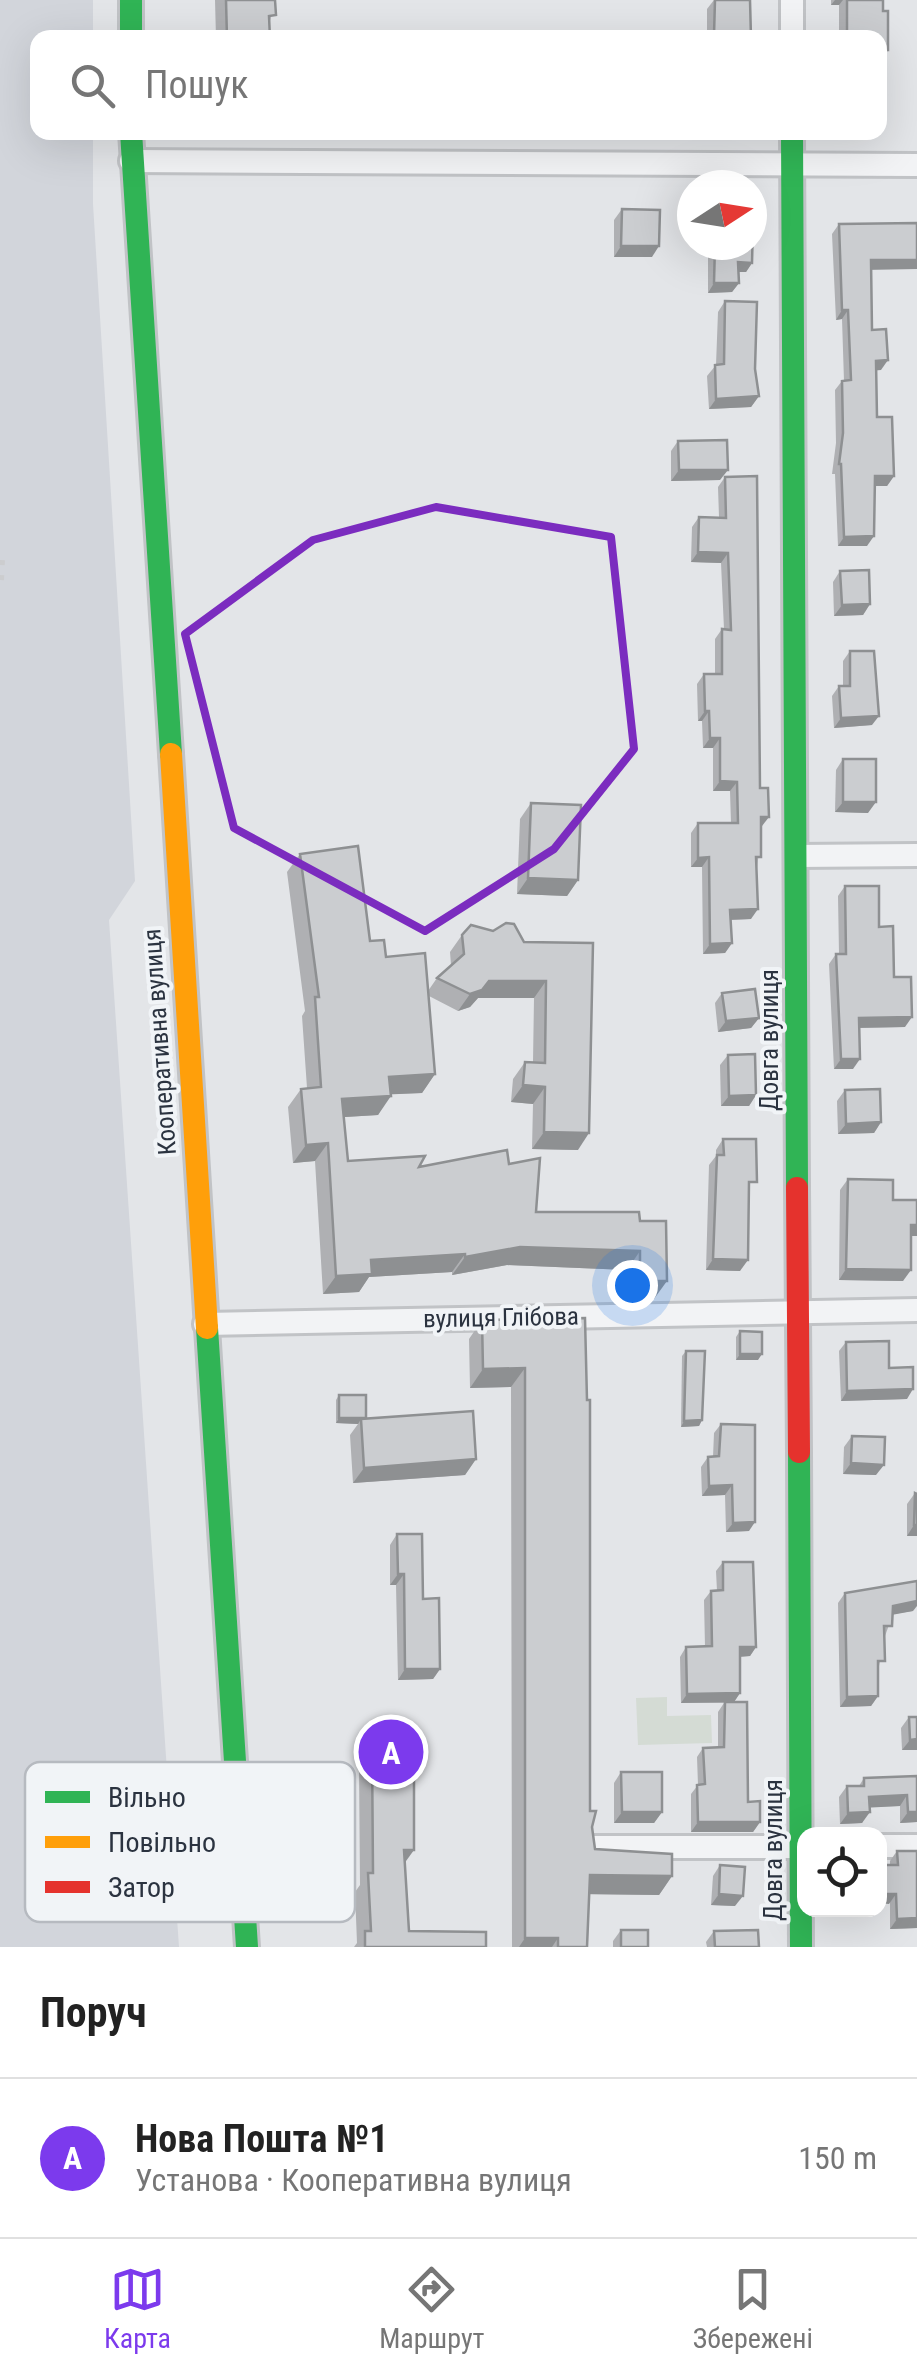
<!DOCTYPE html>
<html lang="uk">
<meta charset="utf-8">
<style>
:root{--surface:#fff;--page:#f2f2f2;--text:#222;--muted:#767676;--line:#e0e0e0;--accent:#7c3aed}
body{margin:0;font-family:"Roboto Condensed",sans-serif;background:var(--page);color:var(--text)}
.controls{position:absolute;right:30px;bottom:30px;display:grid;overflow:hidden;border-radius:20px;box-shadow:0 10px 40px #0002}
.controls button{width:90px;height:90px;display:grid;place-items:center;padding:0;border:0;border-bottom:2px solid var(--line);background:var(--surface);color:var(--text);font:50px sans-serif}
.compass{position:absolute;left:677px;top:170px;width:90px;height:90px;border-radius:50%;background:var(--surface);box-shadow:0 10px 40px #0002;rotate:78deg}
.you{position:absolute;left:632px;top:1285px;width:35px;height:35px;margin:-25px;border:8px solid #fff;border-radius:50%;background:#1a73e8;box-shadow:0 0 0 15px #1a73e833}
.badge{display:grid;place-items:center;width:65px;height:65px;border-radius:50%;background:var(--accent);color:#fff;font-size:32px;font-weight:700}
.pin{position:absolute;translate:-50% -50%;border:5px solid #fff;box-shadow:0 2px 10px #0006}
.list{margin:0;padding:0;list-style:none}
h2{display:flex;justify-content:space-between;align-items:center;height:130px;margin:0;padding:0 40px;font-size:42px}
h2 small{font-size:32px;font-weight:400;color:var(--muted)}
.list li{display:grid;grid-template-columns:65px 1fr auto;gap:30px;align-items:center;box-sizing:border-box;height:160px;padding:0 40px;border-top:2px solid var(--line)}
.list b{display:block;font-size:38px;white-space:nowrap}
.list p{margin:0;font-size:32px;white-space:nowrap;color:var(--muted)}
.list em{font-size:32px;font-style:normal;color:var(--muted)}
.icon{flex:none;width:55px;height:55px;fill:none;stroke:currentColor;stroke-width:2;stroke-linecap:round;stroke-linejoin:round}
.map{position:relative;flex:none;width:917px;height:1947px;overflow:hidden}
.search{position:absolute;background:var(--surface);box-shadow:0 10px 40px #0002;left:30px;right:30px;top:30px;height:110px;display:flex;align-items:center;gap:25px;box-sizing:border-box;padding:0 35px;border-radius:20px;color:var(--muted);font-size:38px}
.sheet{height:290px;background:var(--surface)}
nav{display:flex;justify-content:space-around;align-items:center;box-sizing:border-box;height:140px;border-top:2px solid var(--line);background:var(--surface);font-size:28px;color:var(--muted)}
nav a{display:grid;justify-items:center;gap:5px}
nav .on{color:var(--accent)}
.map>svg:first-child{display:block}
.built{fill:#d2d5db}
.green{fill:#d4dbd4}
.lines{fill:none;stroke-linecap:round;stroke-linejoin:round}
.street-casing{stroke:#c1c3c6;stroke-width:28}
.fast-casing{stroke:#c1c3c6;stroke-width:28}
.slow-casing{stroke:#c1c3c6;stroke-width:28}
.jam-casing{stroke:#c1c3c6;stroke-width:28}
.street{stroke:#f2f3f5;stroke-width:22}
.fast{stroke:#30b455;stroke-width:22}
.slow{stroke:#ff9f0a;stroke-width:22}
.jam{stroke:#e5322d;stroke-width:22}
.rail{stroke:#cccdcf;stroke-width:8;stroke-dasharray:5 10;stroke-linecap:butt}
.wall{fill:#afb0b3}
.shaded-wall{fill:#8e9092}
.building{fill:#cbcdd0;stroke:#8e9092;stroke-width:2.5}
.marked{fill:none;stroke:#7b2cbf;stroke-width:8;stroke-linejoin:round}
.labels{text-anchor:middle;stroke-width:8;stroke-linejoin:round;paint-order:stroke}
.street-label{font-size:25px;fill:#2b3340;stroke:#f1f4f7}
.key{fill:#f1f4f7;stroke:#b6bac0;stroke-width:2.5}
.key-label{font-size:28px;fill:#2b3340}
</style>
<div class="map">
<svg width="917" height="1947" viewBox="0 0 917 1947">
<rect width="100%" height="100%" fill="#e3e5e8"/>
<!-- built -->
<path class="built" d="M0,0h93v37l-55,1v94l55,1v71l42,677 -26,39 70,1027h-179z"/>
<!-- green -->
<path class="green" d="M667,1697v19l44,-1 1,28 -74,2 -2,-47z"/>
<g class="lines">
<defs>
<g id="street">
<path d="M792,0v38"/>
<path d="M131,161l786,4"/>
<path d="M796,856l121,-1"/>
<path d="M205,1324l712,-14"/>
<path d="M880,1846h37"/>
<path d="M594,1847h210"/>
</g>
<g id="fast">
<path d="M131,0v38"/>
<path d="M131,132l40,622"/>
<path d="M792,132l5,1056"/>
<path d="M207,1328l40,619"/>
<path d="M799,1452l2,495"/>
</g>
<path id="slow" d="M171,754l36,574"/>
<path id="jam" d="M797,1188l2,264"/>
</defs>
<!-- street casing -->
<use href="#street" class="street-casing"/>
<!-- fast casing -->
<use href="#fast" class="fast-casing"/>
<!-- slow casing -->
<use href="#slow" class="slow-casing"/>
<!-- jam casing -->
<use href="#jam" class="jam-casing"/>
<!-- street -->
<use href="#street" class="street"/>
<!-- fast -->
<use href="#fast" class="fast"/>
<!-- slow -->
<use href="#slow" class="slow"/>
<!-- jam -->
<use href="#jam" class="jam"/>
<!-- rail -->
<path class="rail" d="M0,580l1,-21"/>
</g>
<!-- wall -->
<g class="wall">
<path d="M215,0h60l-6,25 1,13h-54z"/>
<path d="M714,0h36l1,38h-44v-29z"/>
<path d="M831,0h52l-2,61 -1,-23h-41v-33h-8z"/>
<path d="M622,209l30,48h-38v-37z"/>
<path d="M839,224l32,46 1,60 9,40h-5l1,47 17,59 -7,10h-12l-8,60h-29l-3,-72h-3l4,-31 -1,-53 7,-9h2l-2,-62 -6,1 -4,-86z"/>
<path d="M708,245h44v18l-6,9h-7v11l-7,9 -24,1z"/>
<path d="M725,301l30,68 4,27 -8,11 -42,2 -2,-33 9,-11 2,-53z"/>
<path d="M678,441l42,39 -49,1v-30z"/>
<path d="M725,477l35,311 2,38 -11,93 -20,1 1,23 -7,10 -22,1 -1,-87h-11v-34l7,-10h33l-1,-32h-17v-43h-10l-1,-27h-4l-1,-37 7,-10h11v-35l7,-10h2l-3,-66 -30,-1 1,-35 7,-10h20l-1,-30z"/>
<path d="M840,571l30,33 -7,11 -29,1 -1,-34z"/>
<path d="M850,651l22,74 -38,3 -2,-32 7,-10h4v-25z"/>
<path d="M843,759l25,54 -33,-1 1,-42z"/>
<path d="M531,803l47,77 -11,16 -50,-2 3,-75z"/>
<path d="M300,854l70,87 58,50 9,-13 14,-13 -1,-13 12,-17 62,7 69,1 -15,207 -46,-1 1,-45 -22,-2 2,-23 12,-17h8l1,-64h-56l-8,9 -12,4 -29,-15 6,78 -13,19 -32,1 -12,21 -34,2 4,44 71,6 90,-3 27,48h103l15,87h-27v-29l-120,-5 -55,10v-3l-83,5 -10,15 -36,2 -8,-133 -22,2 -5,-56 13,-18 6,-1 -5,-72 3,-5 -18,-139z"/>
<path d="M845,886l34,41 15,50 11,50 -46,1 -6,41h-19l-5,-105 7,-10h3l-1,-58z"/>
<path d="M722,993l37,25 -8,10 -33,4 -3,-29z"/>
<path d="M728,1055l28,40 -7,11h-28l-1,-41z"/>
<path d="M845,1090l36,32 -7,11 -36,1 -1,-33z"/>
<path d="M723,1139l26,53 -9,79 -34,-1 3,-105 7,-9v-6z"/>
<path d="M848,1179l45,21h24v36h-6l-8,45 -64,-1 1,-90z"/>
<path d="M585,1318l5,493 5,38 77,27 -13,19 -70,-1 -2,53h-75l-1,-560 -41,1 -1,-49 13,-19z"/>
<path d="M740,1331l18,29h-22v-23z"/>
<path d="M846,1342l43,26 18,31 -66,2 -2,-50z"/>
<path d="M686,1351l16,69 -3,6 -18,1 1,-71z"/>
<path d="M339,1395l27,23 110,41 -11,16 -112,8 -3,-48 8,-11 -22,-1v-23z"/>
<path d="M721,1424l28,107 -23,1 -1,-37 -23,1 -1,-29 7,-10h5l1,-24z"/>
<path d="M852,1436l24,39 -33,-1 1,-27z"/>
<path d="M915,1493l2,43h-10v-32z"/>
<path d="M397,1534l43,135 -7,10 -35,1 -2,-95h-6v-40z"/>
<path d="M723,1562l33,85 -6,9 -10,1v36l-6,9 14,100 12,20 -7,10h-62v-38l7,-9 -1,-28 6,-9h15v-36l6,-9h-43l-1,-46 6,-10h19l-1,-47 7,-9h6l-1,-20z"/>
<path d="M845,1593l68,18 -20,3 -8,22 -7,35v25l-7,10 -31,1 -2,-104z"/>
<path d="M909,1717h8v33h-15l-1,-22z"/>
<path d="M372,1747l33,116 4,68 77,16h-132l3,-4 -2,-51 5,-7 -1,-120z"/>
<path d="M621,1772l41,40 -8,11h-40v-40z"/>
<path d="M917,1776v46l-17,1v-17l-30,1 -8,16 -22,1 -1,-27 8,-11h12l5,-8z"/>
<path d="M897,1851l20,77 -27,1v-68z"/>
<path d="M720,1865l15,41 -24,-1 2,-29z"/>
<path d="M621,1930l27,17h-35v-6z"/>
<path d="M714,1931l45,16h-52l-1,-5z"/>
</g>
<!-- shaded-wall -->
<g class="shaded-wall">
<path d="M835,0h8l-4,5h-8z"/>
<path d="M880,50h8l-7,11h-1z"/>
<path d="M621,246h38l-7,11h-38z"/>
<path d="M871,260h46v9l-53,1z"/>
<path d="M738,262l14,1 -6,9h-14z"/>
<path d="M714,283h25l-7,9 -24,1z"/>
<path d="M842,310h6l-6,9 -6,1z"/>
<path d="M888,360l-7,10 -12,1 7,-10z"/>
<path d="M759,396l-8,11 -42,2 7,-10z"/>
<path d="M679,470h49l-8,10 -49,1z"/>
<path d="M875,476h19l-7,10h-19z"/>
<path d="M874,536l-7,10h-29l6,-9z"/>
<path d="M698,552l30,1 -7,10 -30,-1z"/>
<path d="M870,604l-7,11 -29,1 8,-11z"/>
<path d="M705,711h4l-7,10h-4z"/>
<path d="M879,716l-7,9 -38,3 7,-10z"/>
<path d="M710,738h10l-7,10h-10z"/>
<path d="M720,781l17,1 -7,9h-17z"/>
<path d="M843,802h33l-8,11 -33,-1z"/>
<path d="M761,817h8l-7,9 -8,1z"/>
<path d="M709,857l-7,10h-11l7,-9z"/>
<path d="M528,878l50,2 -11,16 -50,-2z"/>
<path d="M758,909l-7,10 -27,1 6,-10z"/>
<path d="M732,943l-7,10 -22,1 7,-10z"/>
<path d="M489,981h57l-12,17h-56l-8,9 -12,4 12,-17z"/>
<path d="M912,1017l-7,10 -53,1 7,-10z"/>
<path d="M759,1018l-8,10 -33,4 8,-11z"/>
<path d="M841,1059h19l-7,10h-19z"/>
<path d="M435,1074l-13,19 -46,2 13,-18z"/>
<path d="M523,1085l22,2 -12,17 -22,-2z"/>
<path d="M756,1095l-7,11h-28l8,-10z"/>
<path d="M391,1096l-13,19 -49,3 13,-19z"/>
<path d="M881,1122l-7,11 -36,1 8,-10z"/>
<path d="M544,1132l45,1 -11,17 -46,-1z"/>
<path d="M328,1143l-13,18 -22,2 13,-18z"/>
<path d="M911,1225h6v11h-13z"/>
<path d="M520,1247l120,4 -13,19 -120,-5 -55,10 13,-18z"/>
<path d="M465,1254l-13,18 -83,5 -10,15 -36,2 13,-18 35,-16z"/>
<path d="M713,1259l35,1 -8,11 -34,-1z"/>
<path d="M846,1269l65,1 -8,11 -64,-1z"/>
<path d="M640,1281h27l-13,18h-27z"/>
<path d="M740,1354h22l-4,6h-22z"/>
<path d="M525,1368l-14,19 -41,1 13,-19z"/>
<path d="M913,1389l-6,10 -66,2 6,-10z"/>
<path d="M339,1418h27l-5,1 -3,5 -22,-1z"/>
<path d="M702,1420l-3,6 -18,1 3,-6z"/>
<path d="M476,1459l-11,16 -112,8 11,-15z"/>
<path d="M851,1463l33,2 -8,10 -33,-1z"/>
<path d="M732,1485l-7,10 -23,1 7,-10z"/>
<path d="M755,1522l-6,9 -23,1 7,-9z"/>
<path d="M914,1525h3v11h-10z"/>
<path d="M398,1574h6l-8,11h-6z"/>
<path d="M917,1601v5l-4,5 -27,5 7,-10z"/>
<path d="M740,1647h16l-6,9 -16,1z"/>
<path d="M405,1669h35l-7,10 -35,1z"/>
<path d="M740,1693l-6,9 -53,1 6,-9z"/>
<path d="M878,1696l-7,10 -31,1 7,-10z"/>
<path d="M917,1739v11h-15l8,-10z"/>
<path d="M907,1795l-7,11 -38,2 7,-11z"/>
<path d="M622,1812h40l-8,11h-40z"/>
<path d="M870,1812l-8,11 -22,1 8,-11z"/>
<path d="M908,1812h9v10l-17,1z"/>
<path d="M698,1822h62l-7,10h-62z"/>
<path d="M404,1850h10l-13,18z"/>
<path d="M590,1875l82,1 -13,19 -83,-1z"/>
<path d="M719,1894l24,2 -8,10 -24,-1z"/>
<path d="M880,1894h16l-7,10 -9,-1z"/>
<path d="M917,1918v10l-27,1 7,-10z"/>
<path d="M525,1938h33l-6,9h-33z"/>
</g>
<!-- building -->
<g class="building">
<path d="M226,0h49l1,15 -7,1 1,22h-43z"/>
<path d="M715,0h35l1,38h-28v-3h-9z"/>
<path d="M847,0h36v11h5v39h-8v13v-25h-33z"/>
<path d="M622,209l38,1 -1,36h-38z"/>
<path d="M917,223v37h-46l1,70 14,-1 2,31 -12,1 1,56h15l2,59h-19l-1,60 -30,1 -3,-73h-2l4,-31 -1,-52 9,-1 -3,-70h-6l-3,-86z"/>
<path d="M752,225h1l-1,38 -14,-1 1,21h-25l1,-38h37z"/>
<path d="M725,301l32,1 -2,67 4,27 -43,3 -1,-34 9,-1z"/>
<path d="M727,440l1,30h-49l-1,-29z"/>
<path d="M757,476l3,312h8l1,29h-8v40h-5l2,52 -28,1 2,33 -22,1 -1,-87 -11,1v-35h40l-1,-41 -17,-1v-43h-10l-1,-27h-4l-1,-37h18v-45l9,1 -3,-77 -30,-1 1,-35 27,1 -1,-41z"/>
<path d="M869,570l1,34 -28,1 -2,-34z"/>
<path d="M850,651h24l5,65 -38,2 -2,-32h11z"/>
<rect x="843" y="759" width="33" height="43"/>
<path d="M531,803l50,2 -3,75 -50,-2z"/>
<path d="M358,846l12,95 14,-1 2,17 39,-4 10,121 -46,3 2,19 -49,3 6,62 77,-5 -6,11 88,-17 2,14 31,-6 -4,54h103l1,9h26l1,60h-27v-30l-120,-4 -55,10v-3l-94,6 1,14 -36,2 -8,-133 -22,2 -5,-56 20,-2 -6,-90h4l-19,-143z"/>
<path d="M845,886h34v41l14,-1 1,51h17l1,40 -53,1 1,41h-19l-5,-105h10z"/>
<path d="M506,923l8,1 10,18 69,1 -4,190 -45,-1 1,-45 -22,-2 2,-23 20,1 1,-82h-57l-7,9 -12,4 -33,-16 27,-24 -2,-19 9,-10 22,6z"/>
<path d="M755,989l4,29 -33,3 -4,-28z"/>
<path d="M755,1054l1,41 -27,1 -1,-41z"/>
<path d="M880,1089l1,33 -35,2 -1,-34z"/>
<path d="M723,1139h33l1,43h-8l-1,78 -35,-1 4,-104h7z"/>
<path d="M848,1179l45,1v20h24v25h-6v45l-65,-1z"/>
<path d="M585,1318l2,82h3v411h6l-4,16 3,22 77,5v22l-82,-1 -3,72h-29v-9h-33v-570l-42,1 -1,-49z"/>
<path d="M740,1331l22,1v22h-22z"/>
<path d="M889,1341v27l24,-1v22l-66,2 -1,-49z"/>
<path d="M686,1351h19l-3,69 -18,1z"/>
<rect x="339" y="1395" width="27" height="23"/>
<path d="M473,1411l3,48 -112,9 -3,-49z"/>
<path d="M721,1424l34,1v97l-22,1 -1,-38 -23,1 -1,-29 11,-1z"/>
<path d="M852,1436l33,1 -1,28 -33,-2z"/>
<path d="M915,1493l2,1v31h-3z"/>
<path d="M397,1534h25l1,65 16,-1 1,71h-35l-1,-95h-6z"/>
<path d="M723,1562h30l3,85h-16v46l-53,1 -1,-47 26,-1 -1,-55 12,-1z"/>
<path d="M917,1581v20l-24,5 -1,20h-8l1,35h-7v35l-31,1 -2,-104z"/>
<path d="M725,1702h22l1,100 12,-1v21h-62l-1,-37 8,-1 -2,-36 21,-1z"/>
<path d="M909,1717h8v22l-7,1z"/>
<path d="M414,1746v104h-10l5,81 77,1v15h-121v-16h6l-3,-58h5l-1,-126z"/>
<path d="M621,1772h41v40h-40z"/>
<path d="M917,1776v36h-9l-1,-17 -38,2 1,15 -22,1 -1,-27h17v-8z"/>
<path d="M897,1851h20v67l-20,1 -1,-25h-16v-29h18z"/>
<path d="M720,1865l25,2 -2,29 -24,-2z"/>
<rect x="621" y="1930" width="27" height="17"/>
<path d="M758,1930l1,17h-44l-1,-16z"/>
</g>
<!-- marked area -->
<path class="marked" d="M436,507l175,30 23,212 -80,100 -129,82 -191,-103 -49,-194 128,-94z"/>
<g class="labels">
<!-- street labels -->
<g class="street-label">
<text transform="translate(769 1040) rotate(-90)" y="9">Довга вулиця</text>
<text transform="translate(159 1042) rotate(-94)" y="9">Кооперативна вулиця</text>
<text transform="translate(501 1317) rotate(-1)" y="9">вулиця Глібова</text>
<text transform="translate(773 1850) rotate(-90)" y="9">Довга вулиця</text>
</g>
</g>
<!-- legend -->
<rect x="25" y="1762" width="330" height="160" rx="15" class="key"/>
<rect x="45" y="1791" width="45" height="12" fill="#30b455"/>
<rect x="45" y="1836" width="45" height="12" fill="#ff9f0a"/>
<rect x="45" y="1881" width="45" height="12" fill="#e5322d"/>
<g class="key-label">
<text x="108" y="1807">Вільно</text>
<text x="108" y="1852">Повільно</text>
<text x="108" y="1897">Затор</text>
</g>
</svg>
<div class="controls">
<button><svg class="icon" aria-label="locate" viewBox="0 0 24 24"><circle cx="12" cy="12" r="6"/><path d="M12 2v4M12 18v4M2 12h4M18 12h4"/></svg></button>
</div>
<svg class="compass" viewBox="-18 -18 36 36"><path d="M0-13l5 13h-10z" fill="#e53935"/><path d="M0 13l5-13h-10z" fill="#767676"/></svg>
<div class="you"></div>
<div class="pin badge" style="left:391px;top:1752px">A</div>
<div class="search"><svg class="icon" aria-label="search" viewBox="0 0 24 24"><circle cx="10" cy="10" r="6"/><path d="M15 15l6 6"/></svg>Пошук</div>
</div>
<section class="sheet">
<h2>Поруч<small></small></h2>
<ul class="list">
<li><span class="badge">A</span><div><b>Нова Пошта №1</b><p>Установа · Кооперативна вулиця</p></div><em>150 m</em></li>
</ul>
</section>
<nav>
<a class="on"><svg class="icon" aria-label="map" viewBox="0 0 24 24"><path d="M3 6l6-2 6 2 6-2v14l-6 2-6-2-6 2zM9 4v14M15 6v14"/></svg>Карта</a>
<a><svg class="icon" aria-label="directions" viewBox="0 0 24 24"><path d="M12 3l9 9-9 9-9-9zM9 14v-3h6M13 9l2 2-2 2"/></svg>Маршрут</a>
<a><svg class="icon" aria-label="saved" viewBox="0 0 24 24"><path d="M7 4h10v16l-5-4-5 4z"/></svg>Збережені</a>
</nav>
